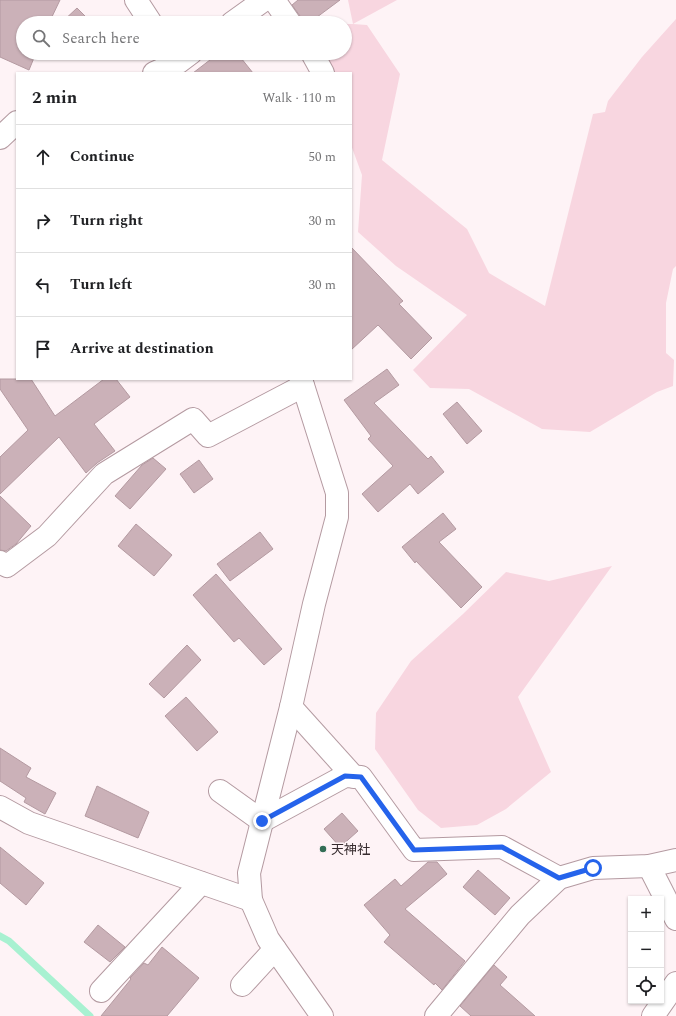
<!DOCTYPE html>
<meta charset="utf-8">
<style>
:root{--surface:#fff;--page:#f2f2f2;--text:#202124;--muted:#757577;--line:#e0e0e0}
body{margin:0;font-family:Spectral,"Noto Sans JP",serif;background:var(--page);color:var(--text)}
.controls{position:absolute;right:12px;bottom:12px;display:grid;overflow:hidden;border-radius:0px;box-shadow:0 1px 3px #0004}
.controls button{width:36px;height:36px;display:grid;place-items:center;padding:0;border:0;border-bottom:1px solid var(--line);background:var(--surface);color:var(--text);font:20px sans-serif}
.stop{position:absolute;width:12px;height:12px;margin:-9px;border:3px solid #2563eb;border-radius:50%;background:#fff}
.stop.end{background:#2563eb;border-color:#fff;box-shadow:0 1px 4px #0008}
.list{margin:0;padding:0;list-style:none}
h2{display:flex;justify-content:space-between;align-items:center;height:52px;margin:0;padding:0 16px;font-size:17px}
h2 small{font-size:13px;font-weight:400;color:var(--muted)}
.list li{display:grid;grid-template-columns:26px 1fr auto;gap:12px;align-items:center;box-sizing:border-box;height:64px;padding:0 16px;border-top:1px solid var(--line)}
.list b{display:block;font-size:15px;white-space:nowrap}
.list em{font-size:13px;font-style:normal;color:var(--muted)}
.icon{flex:none;width:22px;height:22px;fill:none;stroke:currentColor;stroke-width:2;stroke-linecap:round;stroke-linejoin:round}
.map{position:relative;flex:none;width:676px;height:1016px;overflow:hidden}
.search{position:absolute;background:var(--surface);box-shadow:0 1px 3px #0004;left:16px;top:16px;width:336px;height:44px;display:flex;align-items:center;gap:10px;box-sizing:border-box;padding:0 14px;border-radius:22px;color:var(--muted);font-size:15px}
.panel{position:absolute;background:var(--surface);box-shadow:0 1px 3px #0004;left:16px;top:72px;width:336px;height:308px;border-radius:0px}
.map>svg:first-child{display:block}
.green{fill:#f8d6e0}
.lines{fill:none;stroke-linecap:round;stroke-linejoin:round}
.stream{stroke:#a8f1d1;stroke-width:7}
.building{fill:#cbb1b8;stroke:#b49aa1}
.minor-casing{stroke:#b49aa1;stroke-width:24}
.minor{stroke:#fff;stroke-width:22}
.route{stroke:#2563eb;stroke-width:5}
.poi-dot{fill:#336d56;stroke:#fef3f6;stroke-width:1.5}
.labels{text-anchor:middle;stroke-width:3;stroke-linejoin:round;paint-order:stroke}
.poi-label{font-size:13px;fill:#362b2e;stroke:#fef3f6;text-anchor:start}
</style>
<div class="map">
<svg width="676" height="1016" viewBox="0 0 676 1016">
<rect width="100%" height="100%" fill="#fef3f6"/>
<!-- green -->
<g class="green">
<path d="M348,0h49l-44,24 14,1 33,49 -18,86 85,69 22,44 56,33 48,-192 12,-2 3,-11 34,-44 34,-38v247l-3,3 -7,34v50l8,7 -1,26 -16,6 -67,40 -48,-3 -73,-40 -39,-1 -17,-18 54,-55 -71,-49 -38,-34 4,-57 -11,-30v-72h-26l-7,-20h27v-29h8z"/>
<path d="M612,566l-94,131 33,75 -45,37 -29,16 -36,3 -23,-18 -43,-61 1,-36 35,-52 52,-47 43,-42 43,9z"/>
</g>
<g class="lines">
<!-- stream -->
<path class="stream" d="M0,936l9,5 81,75"/>
</g>
<!-- building -->
<g class="building">
<path d="M0,0h60l-11,23h-26v30h13l-7,17 -29,-13z"/>
<path d="M298,0h42l-31,23h-7l-2,-7 -8,-11z"/>
<path d="M77,8l15,15h-31z"/>
<path d="M219,53h18l16,20h-60z"/>
<path d="M351,247l52,54 -4,3 33,34 -21,21 -33,-34 -27,25z"/>
<path d="M387,369l12,16 -25,18 54,56 3,-3 13,16 -26,22 -8,-10 -32,28 -16,-18 31,-28 -25,-27 3,-3 -27,-36z"/>
<path d="M0,379h31l24,37 49,-37h12l14,18 -36,27 21,27 -18,12 -11,10 -27,-36 -59,57v-37l28,-27 -28,-41z"/>
<path d="M457,402l25,29 -15,13 -24,-30z"/>
<path d="M153,458l13,11 -36,40 -15,-13 27,-31z"/>
<path d="M199,460l14,19 -19,14 -14,-19z"/>
<path d="M0,496l31,30 -15,18 -10,7 -6,-1z"/>
<path d="M443,513l13,16 -17,13 43,45 -21,21 -45,-47 -1,2 -13,-16z"/>
<path d="M136,524l36,31 -18,21 -36,-30z"/>
<path d="M260,532l13,17 -43,32 -13,-17z"/>
<path d="M216,574l66,75 -18,16 -25,-27 -5,4 -41,-47z"/>
<path d="M187,645l14,15 -37,38 -15,-14z"/>
<path d="M186,697l32,35 -21,19 -32,-35z"/>
<path d="M0,748l31,20 -5,9 30,16 -11,21 -21,-12 2,-4 -26,-17z"/>
<path d="M97,786l52,26 -11,26 -53,-22z"/>
<path d="M342,813l16,18 -18,16 -16,-18z"/>
<path d="M0,847l44,36 -18,22 -26,-22z"/>
<path d="M428,862h9l10,12 -42,35 60,52 -23,29 -7,-7 -1,2 -50,-43 6,-7 -26,-30 31,-26 6,7z"/>
<path d="M478,870l32,28 -15,17 -32,-28z"/>
<path d="M98,925l27,22 -15,15 -26,-20z"/>
<path d="M162,947l37,31 -32,38h-66l30,-37 -1,-1 14,-15 4,2z"/>
<path d="M494,965l13,12 -7,8 35,31h-64l-11,-10z"/>
</g>
<g class="lines">
<defs>
<g id="minor">
<path d="M136,0l15,23"/>
<path d="M274,0l16,23"/>
<path d="M232,23l32,-23"/>
<path d="M312,53l11,20"/>
<path d="M154,73l25,-11 12,-9"/>
<path d="M0,138l17,-16"/>
<path d="M301,379l36,114v24l-23,87 -23,103 -42,166 2,27 17,39 54,77"/>
<path d="M0,562l7,4 40,-30 57,-62 89,-55 15,17 95,-50"/>
<path d="M291,707l63,70"/>
<path d="M220,791l42,30 83,-45 16,1 53,73 88,-3 57,31"/>
<path d="M0,807l29,16 222,77"/>
<path d="M649,866l27,53"/>
<path d="M242,985l33,-36"/>
<path d="M101,991l100,-108"/>
<path d="M436,1016l84,-101 39,-37 34,-10 56,-2 27,-6"/>
<path d="M653,1016l23,-33"/>
</g>
</defs>
<!-- minor casing -->
<use href="#minor" class="minor-casing"/>
<!-- minor -->
<use href="#minor" class="minor"/>
</g>
<g class="lines">
<!-- route -->
<path class="route" d="M262,821l83,-45 16,1 53,73 88,-3 57,31 34,-10"/>
</g>
<!-- markers -->
<circle class="poi-dot" cx="323" cy="849" r="4"/>
<g class="labels">
<!-- poi labels -->
<g class="poi-label">
<text x="331" y="854">天神社</text>
</g>
</g>
</svg>
<div class="controls">
<button>+</button>
<button>−</button>
<button><svg class="icon" aria-label="locate" viewBox="0 0 24 24"><circle cx="12" cy="12" r="6"/><path d="M12 2v4M12 18v4M2 12h4M18 12h4"/></svg></button>
</div>
<div class="stop" style="left:593px;top:868px"></div>
<div class="stop end" style="left:262px;top:821px"></div>
<div class="search"><svg class="icon" aria-label="search" viewBox="0 0 24 24"><circle cx="10" cy="10" r="6"/><path d="M15 15l6 6"/></svg>Search here</div>
<section class="panel">
<h2>2 min<small>Walk · 110 m</small></h2>
<ul class="list">
<li><svg class="icon" aria-label="ahead" viewBox="0 0 24 24"><path d="M12 20V5M6 11l6-6 6 6"/></svg><div><b>Continue</b></div><em>50 m</em></li>
<li><svg class="icon" aria-label="right" viewBox="0 0 24 24"><path d="M7 20v-9h11M14 6l5 5-5 5"/></svg><div><b>Turn right</b></div><em>30 m</em></li>
<li><svg class="icon" aria-label="left" viewBox="0 0 24 24"><path d="M17 20v-9H6M10 6l-5 5 5 5"/></svg><div><b>Turn left</b></div><em>30 m</em></li>
<li><svg class="icon" aria-label="arrive" viewBox="0 0 24 24"><path d="M6 21V4h12l-3 4 3 4H6"/></svg><div><b>Arrive at destination</b></div></li>
</ul>
</section>
</div>
